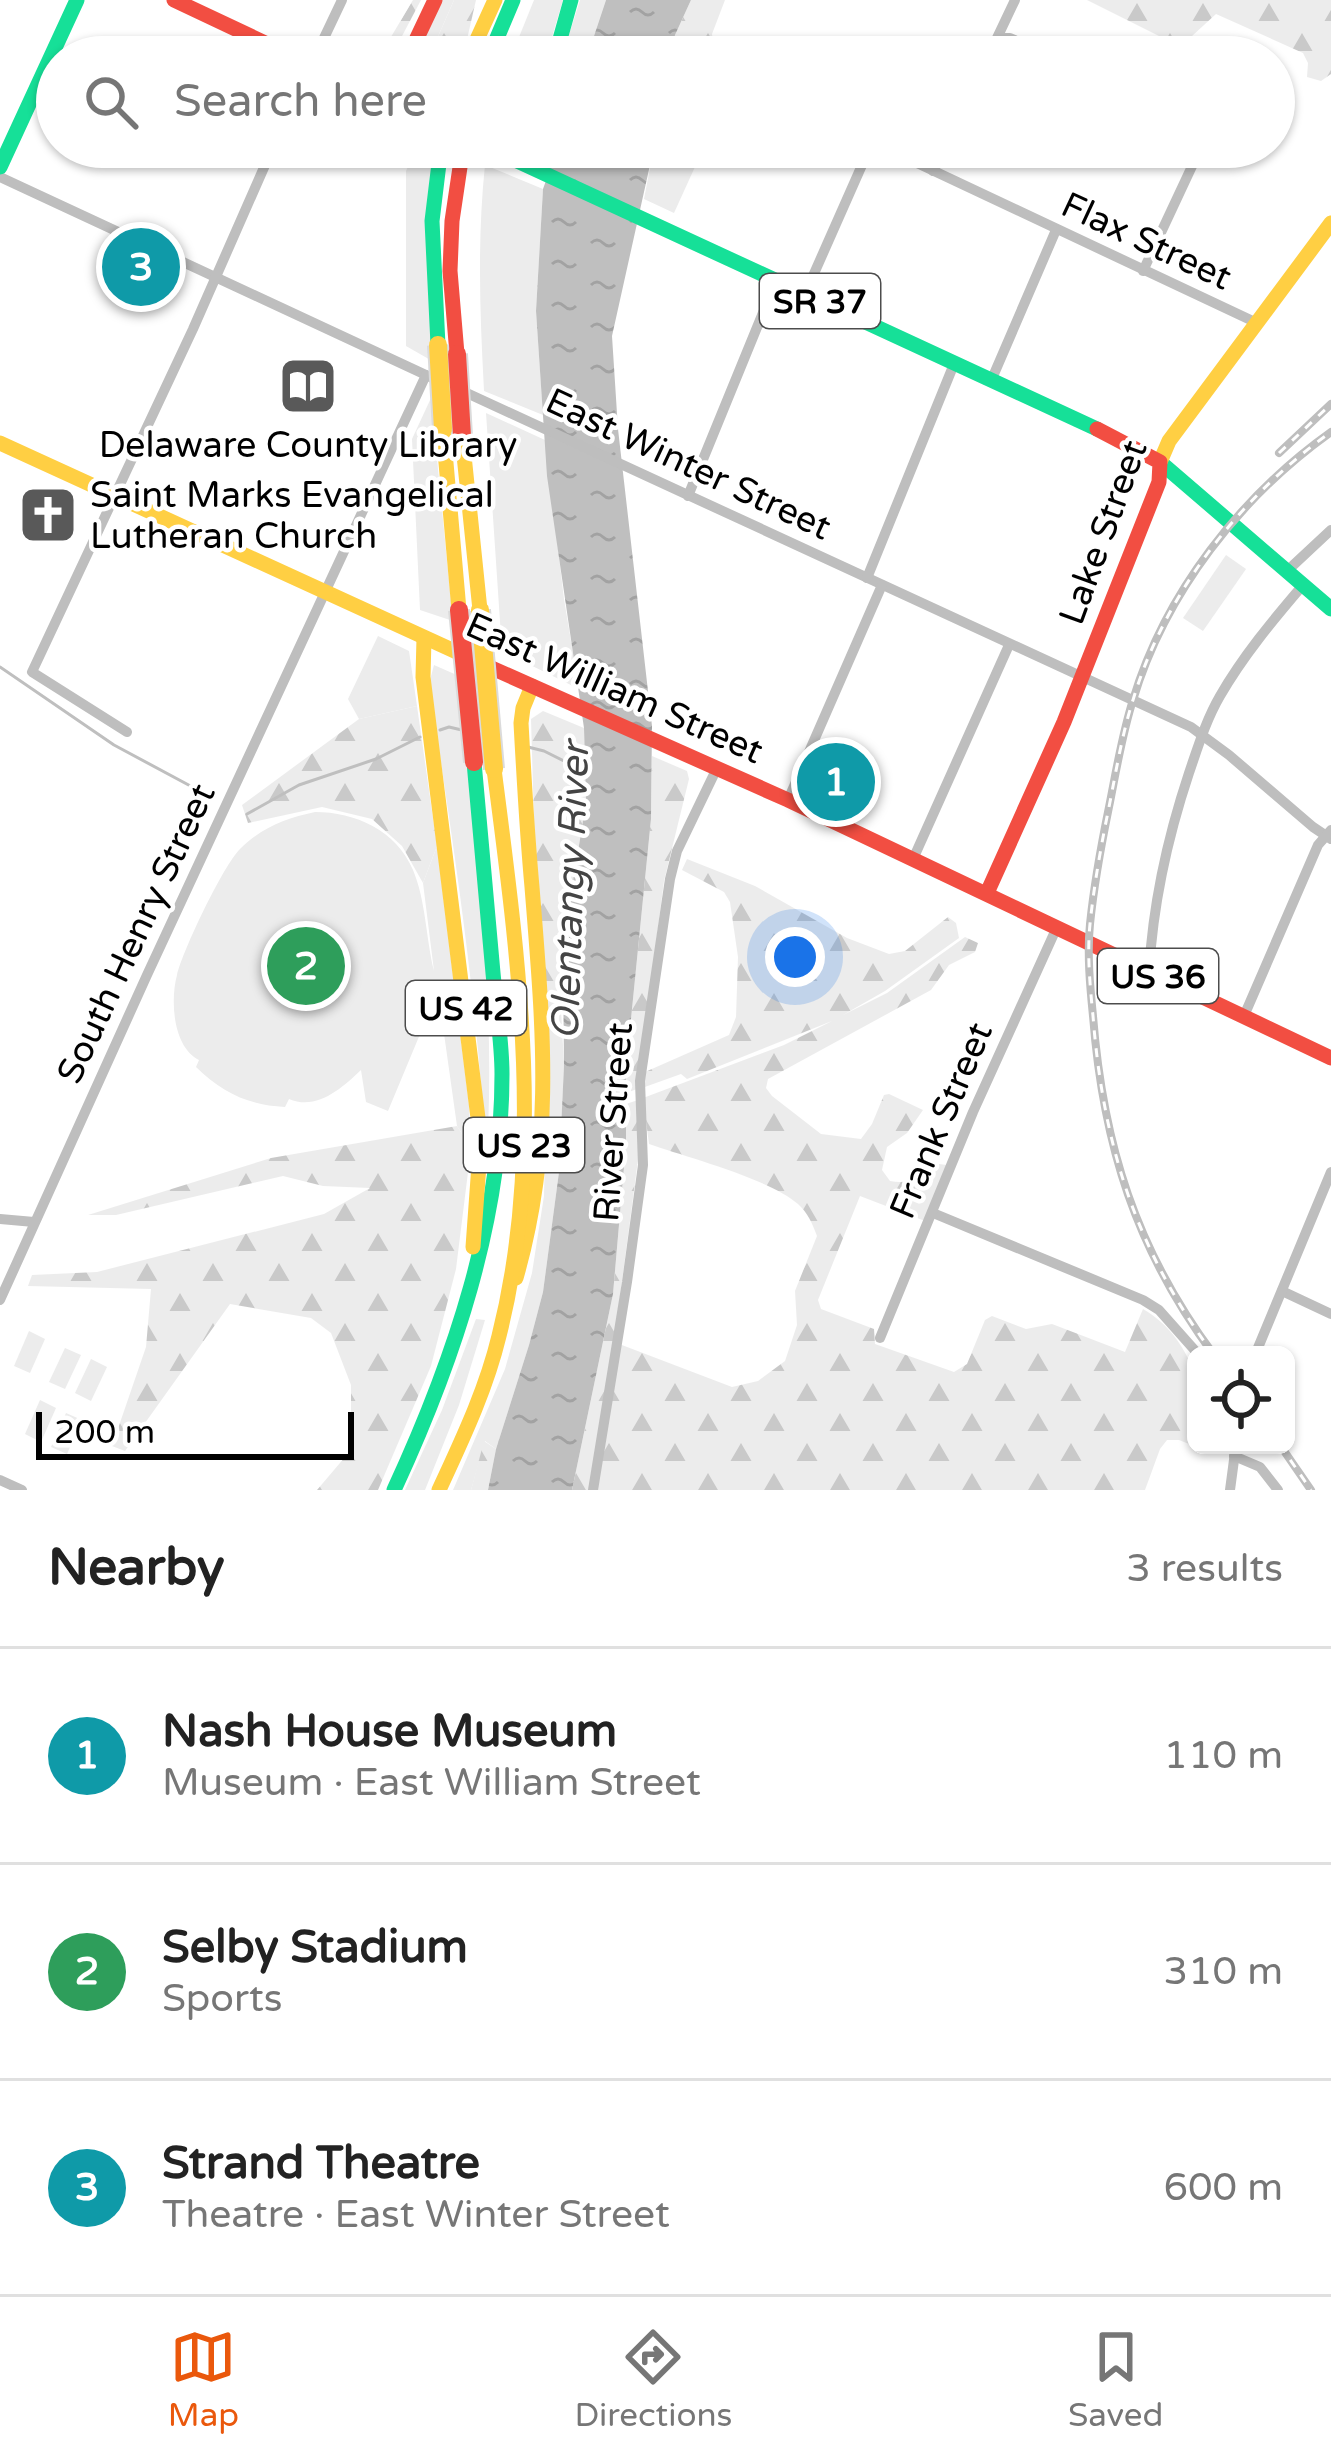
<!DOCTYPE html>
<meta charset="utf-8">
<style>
:root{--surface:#fff;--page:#f2f2f2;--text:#222;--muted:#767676;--line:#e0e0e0;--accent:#ea580c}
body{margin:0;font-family:"Varela Round",sans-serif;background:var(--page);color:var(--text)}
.controls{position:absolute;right:36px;bottom:36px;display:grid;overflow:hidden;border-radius:18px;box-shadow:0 3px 9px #0004}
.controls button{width:108px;height:108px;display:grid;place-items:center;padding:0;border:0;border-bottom:3px solid var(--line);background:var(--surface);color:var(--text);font:60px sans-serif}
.scale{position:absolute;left:36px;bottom:30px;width:318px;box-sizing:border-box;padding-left:12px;border:6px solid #000;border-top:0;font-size:33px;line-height:42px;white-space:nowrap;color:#000;-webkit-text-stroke:9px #fff;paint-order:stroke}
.you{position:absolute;left:795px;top:957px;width:42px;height:42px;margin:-30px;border:9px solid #fff;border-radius:50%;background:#1a73e8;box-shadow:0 0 0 18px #1a73e833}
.badge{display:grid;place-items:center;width:78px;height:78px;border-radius:50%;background:var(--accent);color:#fff;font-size:39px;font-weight:700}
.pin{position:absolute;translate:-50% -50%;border:6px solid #fff;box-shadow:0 3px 12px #0006}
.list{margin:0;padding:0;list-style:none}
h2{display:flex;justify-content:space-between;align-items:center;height:156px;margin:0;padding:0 48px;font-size:51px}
h2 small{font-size:39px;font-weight:400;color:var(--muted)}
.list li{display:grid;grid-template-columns:78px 1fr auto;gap:36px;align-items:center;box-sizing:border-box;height:216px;padding:0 48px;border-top:3px solid var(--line)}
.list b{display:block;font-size:45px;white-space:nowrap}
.list p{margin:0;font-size:39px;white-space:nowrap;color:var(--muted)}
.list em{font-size:39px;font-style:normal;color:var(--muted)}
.icon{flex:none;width:66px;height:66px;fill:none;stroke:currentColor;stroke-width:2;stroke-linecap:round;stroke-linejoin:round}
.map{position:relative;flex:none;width:1331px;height:1490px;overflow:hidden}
.search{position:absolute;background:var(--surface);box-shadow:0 3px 9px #0004;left:36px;right:36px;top:36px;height:132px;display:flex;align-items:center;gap:30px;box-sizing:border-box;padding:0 42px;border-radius:66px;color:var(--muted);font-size:45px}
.sheet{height:804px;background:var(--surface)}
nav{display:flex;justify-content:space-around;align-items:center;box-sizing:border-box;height:168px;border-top:3px solid var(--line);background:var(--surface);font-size:33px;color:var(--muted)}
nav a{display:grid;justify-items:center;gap:6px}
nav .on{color:var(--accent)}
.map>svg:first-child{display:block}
.green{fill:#ececec}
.forest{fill:url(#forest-firs)}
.water{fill:url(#water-ripples)}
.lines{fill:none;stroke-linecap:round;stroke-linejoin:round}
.stream{stroke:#bfbfbf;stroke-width:3}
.street{stroke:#bebebe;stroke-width:10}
.fast{stroke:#16e098;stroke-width:15}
.slow{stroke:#ffcf43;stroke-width:15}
.jam{stroke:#f24e42;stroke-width:15}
.rail-casing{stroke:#bebebe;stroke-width:8}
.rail{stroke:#fff;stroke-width:3;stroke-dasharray:9;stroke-linecap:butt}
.slow-bridge-casing{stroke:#dbdbdb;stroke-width:22;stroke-linecap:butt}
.jam-bridge-casing{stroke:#dbdbdb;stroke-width:22;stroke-linecap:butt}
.slow-bridge{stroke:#ffcf43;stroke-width:18}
.jam-bridge{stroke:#f24e42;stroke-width:18}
.labels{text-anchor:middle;stroke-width:9;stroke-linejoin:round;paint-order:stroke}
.shield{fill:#fff;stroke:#4c4c4c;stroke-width:3}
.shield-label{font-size:33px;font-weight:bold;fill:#000}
.street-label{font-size:36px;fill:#000;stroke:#fff}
.poi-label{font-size:36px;fill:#000;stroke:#fff}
.water-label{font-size:39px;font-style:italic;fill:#444;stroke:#fff}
</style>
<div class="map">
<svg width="1331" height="1490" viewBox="0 0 1331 1490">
<defs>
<pattern id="forest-firs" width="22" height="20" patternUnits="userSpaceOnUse" patternTransform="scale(3)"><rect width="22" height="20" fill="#ececec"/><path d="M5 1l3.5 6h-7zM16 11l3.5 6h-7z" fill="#c9c9c9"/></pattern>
<pattern id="water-ripples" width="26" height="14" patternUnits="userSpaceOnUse" patternTransform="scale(3)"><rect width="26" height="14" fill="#bfbfbf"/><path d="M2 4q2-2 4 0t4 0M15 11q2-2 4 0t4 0" fill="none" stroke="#a2a2a2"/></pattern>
</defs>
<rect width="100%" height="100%" fill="#fff"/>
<!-- green -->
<g class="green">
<path d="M442,0h12l-25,57h-13z"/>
<path d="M534,0h29l-17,57h-35z"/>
<path d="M580,0h26l-19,57h-25z"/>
<path d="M417,147h16l1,215 -28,-16v-175z"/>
<path d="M654,147h50l-30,66 -30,-14z"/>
<path d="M485,165l58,24 -7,122 7,104 -59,-24c-4,-76 -7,-150 1,-226z"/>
<path d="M431,398l22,223 -33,-11 -8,-171z"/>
<path d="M486,413l59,27 19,159 15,90 -77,-38z"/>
<path d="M1226,555l20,14 -43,62 -20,-13z"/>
<path d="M378,636l31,15 8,55 -58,13 -11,-20z"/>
<path d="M434,665l25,11c15,162 39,326 27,488 -7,-154 -31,-308 -54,-461l-2,-23z"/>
<path d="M315,812c40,0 81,18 98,58 13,31 13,69 21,101l-11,-88 14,-37 32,259 2,43 -14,-22 -19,-135 -50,120 -22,-9 -5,-32c-19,18 -44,41 -72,29l-4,8c-37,-2 -62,-14 -89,-40l3,-7c-26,-13 -29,-59 -22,-85 6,-25 46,-109 63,-126 21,-21 46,-31 75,-37z"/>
<path d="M548,1008l13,1 3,56 -5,107 -16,120 -14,53 -33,104 -11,-8 -14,49h-18l52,-121 27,-96 12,-77z"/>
<path d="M476,1319l9,1 -26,85 -34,85h-20l37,-80z"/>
<path d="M29,1331l16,8 -15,34 -16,-7z"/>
<path d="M65,1348l16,7 -16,34 -16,-7z"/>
<path d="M91,1359l16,8 -16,34 -16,-8z"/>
<path d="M40,1400l16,8 -15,34 -16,-8z"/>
<path d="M66,1413l16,7 -15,34 -16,-7z"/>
</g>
<!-- forest -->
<g class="forest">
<path d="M413,0h8l-30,57h-12z"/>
<path d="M454,0h22l-13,57h-34z"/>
<path d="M691,0h34l-13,34 3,23h-44l4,-22z"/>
<path d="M1087,0h244v74l-10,7 -14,-4 1,-14 -5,-10 -87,-39 -24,22 -25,4z"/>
<path d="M417,706l20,140 -14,37 -21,-37 -30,-27 -50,-12 -74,16 -6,-18 117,-86z"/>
<path d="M543,711l41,17 2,74 -17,105 -8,102 -13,-1 -12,-116 -5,-173z"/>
<path d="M652,756l35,15 2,8 -25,102 -27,208 -11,4v-24l25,-250z"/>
<path d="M687,859l68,27 92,52 42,16 16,-3 43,-34 8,6 3,15 -74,53 -42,24 44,-22 78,-56 13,6 -3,9 -26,13 -18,25 -163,89 -2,9 6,8 49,38 40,5 11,-15 12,-29 5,-1 34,16 -16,23 -20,14 -5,23 8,11c20,4 34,-4 49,-17l8,1 -22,56 -65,-25 -42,104 3,9 53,20 1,15 79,28 13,-8 18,-44 7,-4 34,13 26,-5 73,28 18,-43c27,16 43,39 53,69v67h20l-2,9 -35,-14h-12l-7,9 -15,41h-573l41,-196 13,-150v-40l12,-4 3,37 -27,205 118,45 26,-6 27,-20 12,-36 -2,-34 22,-55c-5,-13 -9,-23 -19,-32 -28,-25 -112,-47 -149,-60l-6,-46 141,-53 48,-24 -145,58 -6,-5 -39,14 3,-16 84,-37 7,-18 2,-60 -8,-55 -6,-10 -42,-22z"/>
<path d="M457,1126l14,22 -15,121 -25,97 -53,124h-61l34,-40v-65l-20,-52 -20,-15 -81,-14 -105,147 -13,-5 34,-99 5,-58 -123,-3 4,-11 65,-3 227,-58 46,-26 -47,-2 -40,-10 -167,39h-28l183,-57z"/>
<path d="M484,1441l12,8 -8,41h-17z"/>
</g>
<!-- water -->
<g class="water">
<path d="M606,0h85l-16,35 -4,22h-84z"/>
<path d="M558,147h96l-42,189 6,93 34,297 -1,93 -25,250v75l-13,150 -41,196h-84l8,-41 33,-104 14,-53 16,-120 5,-107 -1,-99 6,-59 17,-105 -2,-74 -37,-252 -11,-165 7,-122z"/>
</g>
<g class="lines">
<!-- stream -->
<g class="stream">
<path d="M0,667l114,78 97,52"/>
<path d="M440,730l9,-3 17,4"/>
<path d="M528,747l16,4 40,20"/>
<path d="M247,814l52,-29 77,-26 44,-22"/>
</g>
<!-- street -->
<g class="street">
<path d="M995,44l9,-6h6l43,19"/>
<path d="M315,57l27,-57"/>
<path d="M988,57l27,-57"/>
<path d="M1246,57l5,-10"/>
<path d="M883,147l374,176"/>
<path d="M933,171l12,-24"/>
<path d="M0,177l441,205"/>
<path d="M1143,271l58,-124"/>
<path d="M805,294l65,-147"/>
<path d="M991,381l65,-151"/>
<path d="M458,389l733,338 38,28 84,72 18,12"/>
<path d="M688,496l88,-215"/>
<path d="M1287,571l44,-41"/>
<path d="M867,578l87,-214"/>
<path d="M127,732l-95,-60 161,-343 80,-182"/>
<path d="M788,800l94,-215"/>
<path d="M914,857l95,-212"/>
<path d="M1149,972c4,-70 18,-133 40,-199 9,-26 17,-53 31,-77 23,-40 53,-76 83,-111"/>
<path d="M1244,1016l74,-171 13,-15"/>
<path d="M933,1213l210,87 16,10 40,45"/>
<path d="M0,1219l34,3"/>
<path d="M1282,1291l49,23"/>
<path d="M0,1300l147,-325 279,-600"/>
<path d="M880,1338l93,-226 84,-185"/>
<path d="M1255,1355l76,-183"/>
<path d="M1234,1456l26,11 18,23"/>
<path d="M0,1480l22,10"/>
<path d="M593,1490l34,-208 16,-117 -3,-84 30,-202 7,-28 40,-83"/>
<path d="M1230,1490l6,-45"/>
</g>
<!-- fast -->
<g class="fast">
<path d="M489,57l24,-57"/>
<path d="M555,57l16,-57"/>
<path d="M487,147l610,282"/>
<path d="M0,167l77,-167"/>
<path d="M438,345l-6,-124 9,-74"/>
<path d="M1160,462l171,147"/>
<path d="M394,1490c60,-130 108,-271 108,-416 0,-33 -6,-68 -9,-101 -6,-70 -13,-141 -19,-211"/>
</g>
<!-- slow -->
<g class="slow">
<path d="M469,57l26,-57"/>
<path d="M443,429l16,181"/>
<path d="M462,436l18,174"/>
<path d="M0,443l485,222"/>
<path d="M1160,462l9,-21 162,-218"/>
<path d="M424,638l-1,39 55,441 2,33 -7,96"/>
<path d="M516,1278c39,-136 27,-252 16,-391 -5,-54 -8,-109 -11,-164l2,-15 9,-22"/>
<path d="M439,1490c23,-50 47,-100 60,-154 47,-185 19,-381 -5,-567"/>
</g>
<!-- jam -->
<g class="jam">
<path d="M174,0l121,57"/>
<path d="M408,57l27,-57"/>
<path d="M457,354l-7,-83 2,-50 11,-74"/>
<path d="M485,665l303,135 543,258"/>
<path d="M987,893l77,-171 95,-240 1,-20 -63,-33"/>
</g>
<defs>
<g id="rail">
<path d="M1279,453l52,-49"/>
<path d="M1214,1355c-78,-105 -111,-210 -121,-339 -3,-30 -6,-62 -3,-92 4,-39 11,-78 19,-117 7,-35 13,-73 24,-107 32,-107 108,-204 198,-268"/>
<path d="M1280,1445l31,45"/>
</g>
</defs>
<!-- rail casing -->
<use href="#rail" class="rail-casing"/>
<!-- rail -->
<use href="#rail" class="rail"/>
<defs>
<g id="slow-bridge">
<path d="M438,345l5,84"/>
<path d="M480,610l14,159"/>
</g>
<g id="jam-bridge">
<path d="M457,354l5,82"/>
<path d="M459,610l15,152"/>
</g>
</defs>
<!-- slow-bridge casing -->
<use href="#slow-bridge" class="slow-bridge-casing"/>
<!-- jam-bridge casing -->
<use href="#jam-bridge" class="jam-bridge-casing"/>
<!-- slow-bridge -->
<use href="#slow-bridge" class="slow-bridge"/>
<!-- jam-bridge -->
<use href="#jam-bridge" class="jam-bridge"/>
</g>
<!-- icons -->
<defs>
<symbol id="library-square" viewBox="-11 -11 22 22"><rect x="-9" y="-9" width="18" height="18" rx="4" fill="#595959" stroke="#fff"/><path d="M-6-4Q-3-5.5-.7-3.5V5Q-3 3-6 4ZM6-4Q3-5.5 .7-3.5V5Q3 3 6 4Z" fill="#fff"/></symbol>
<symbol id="church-square" viewBox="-11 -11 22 22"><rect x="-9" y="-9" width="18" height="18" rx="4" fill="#595959" stroke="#fff"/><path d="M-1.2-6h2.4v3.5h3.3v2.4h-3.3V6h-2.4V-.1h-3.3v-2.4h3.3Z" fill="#fff"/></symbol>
</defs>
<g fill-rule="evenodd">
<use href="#library-square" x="275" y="353" width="66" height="66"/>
<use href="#church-square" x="15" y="482" width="66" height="66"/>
</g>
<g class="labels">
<!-- shield labels -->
<g class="shield">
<rect x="760" y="274" width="120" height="54" rx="9"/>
<rect x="1098" y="949" width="120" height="54" rx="9"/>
<rect x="406" y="981" width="120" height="54" rx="9"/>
<rect x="464" y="1118" width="120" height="54" rx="9"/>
</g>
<g class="shield-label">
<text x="820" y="313">SR 37</text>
<text x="1158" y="988">US 36</text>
<text x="466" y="1020">US 42</text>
<text x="524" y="1157">US 23</text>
</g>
<!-- street labels -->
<g class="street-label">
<text transform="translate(1147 240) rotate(25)" y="13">Flax Street</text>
<text transform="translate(689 463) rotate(25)" y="13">East Winter Street</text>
<text transform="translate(1102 532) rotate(-70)" y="13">Lake Street</text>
<text transform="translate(615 687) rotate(24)" y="13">East William Street</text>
<text transform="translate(135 933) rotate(-65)" y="13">South Henry Street</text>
<text transform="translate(940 1120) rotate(-67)" y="13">Frank Street</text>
<text transform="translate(612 1122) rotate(-86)" y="13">River Street</text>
</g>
<!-- poi labels -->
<g class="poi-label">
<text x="308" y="457">Delaware County Library</text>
<text x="90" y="507" text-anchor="start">Saint Marks Evangelical<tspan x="90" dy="41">Lutheran Church</tspan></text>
</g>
<!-- water labels -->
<g class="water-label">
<text transform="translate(569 891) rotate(-88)" y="14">Olentangy River</text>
</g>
</g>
</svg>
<div class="controls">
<button><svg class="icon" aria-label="locate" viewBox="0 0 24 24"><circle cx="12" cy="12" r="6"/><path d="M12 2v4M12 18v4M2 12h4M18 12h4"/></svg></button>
</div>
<div class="scale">200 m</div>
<div class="you"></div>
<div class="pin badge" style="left:836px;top:782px;background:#0f9aa8">1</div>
<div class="pin badge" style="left:306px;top:966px;background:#2e9e5b">2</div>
<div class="pin badge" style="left:141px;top:267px;background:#0f9aa8">3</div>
<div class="search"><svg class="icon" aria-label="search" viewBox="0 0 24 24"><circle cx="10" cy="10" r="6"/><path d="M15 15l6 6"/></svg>Search here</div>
</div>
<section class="sheet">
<h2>Nearby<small>3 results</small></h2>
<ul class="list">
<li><span class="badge" style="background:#0f9aa8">1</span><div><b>Nash House Museum</b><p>Museum · East William Street</p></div><em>110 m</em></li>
<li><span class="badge" style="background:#2e9e5b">2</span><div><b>Selby Stadium</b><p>Sports</p></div><em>310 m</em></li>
<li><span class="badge" style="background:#0f9aa8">3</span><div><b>Strand Theatre</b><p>Theatre · East Winter Street</p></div><em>600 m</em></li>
</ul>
</section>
<nav>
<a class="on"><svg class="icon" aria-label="map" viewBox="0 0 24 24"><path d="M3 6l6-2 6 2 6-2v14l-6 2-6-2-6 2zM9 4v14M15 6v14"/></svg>Map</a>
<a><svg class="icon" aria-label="directions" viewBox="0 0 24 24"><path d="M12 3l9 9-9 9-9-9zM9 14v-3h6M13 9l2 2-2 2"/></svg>Directions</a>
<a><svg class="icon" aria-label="saved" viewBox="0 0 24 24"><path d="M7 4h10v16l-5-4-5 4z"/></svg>Saved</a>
</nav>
